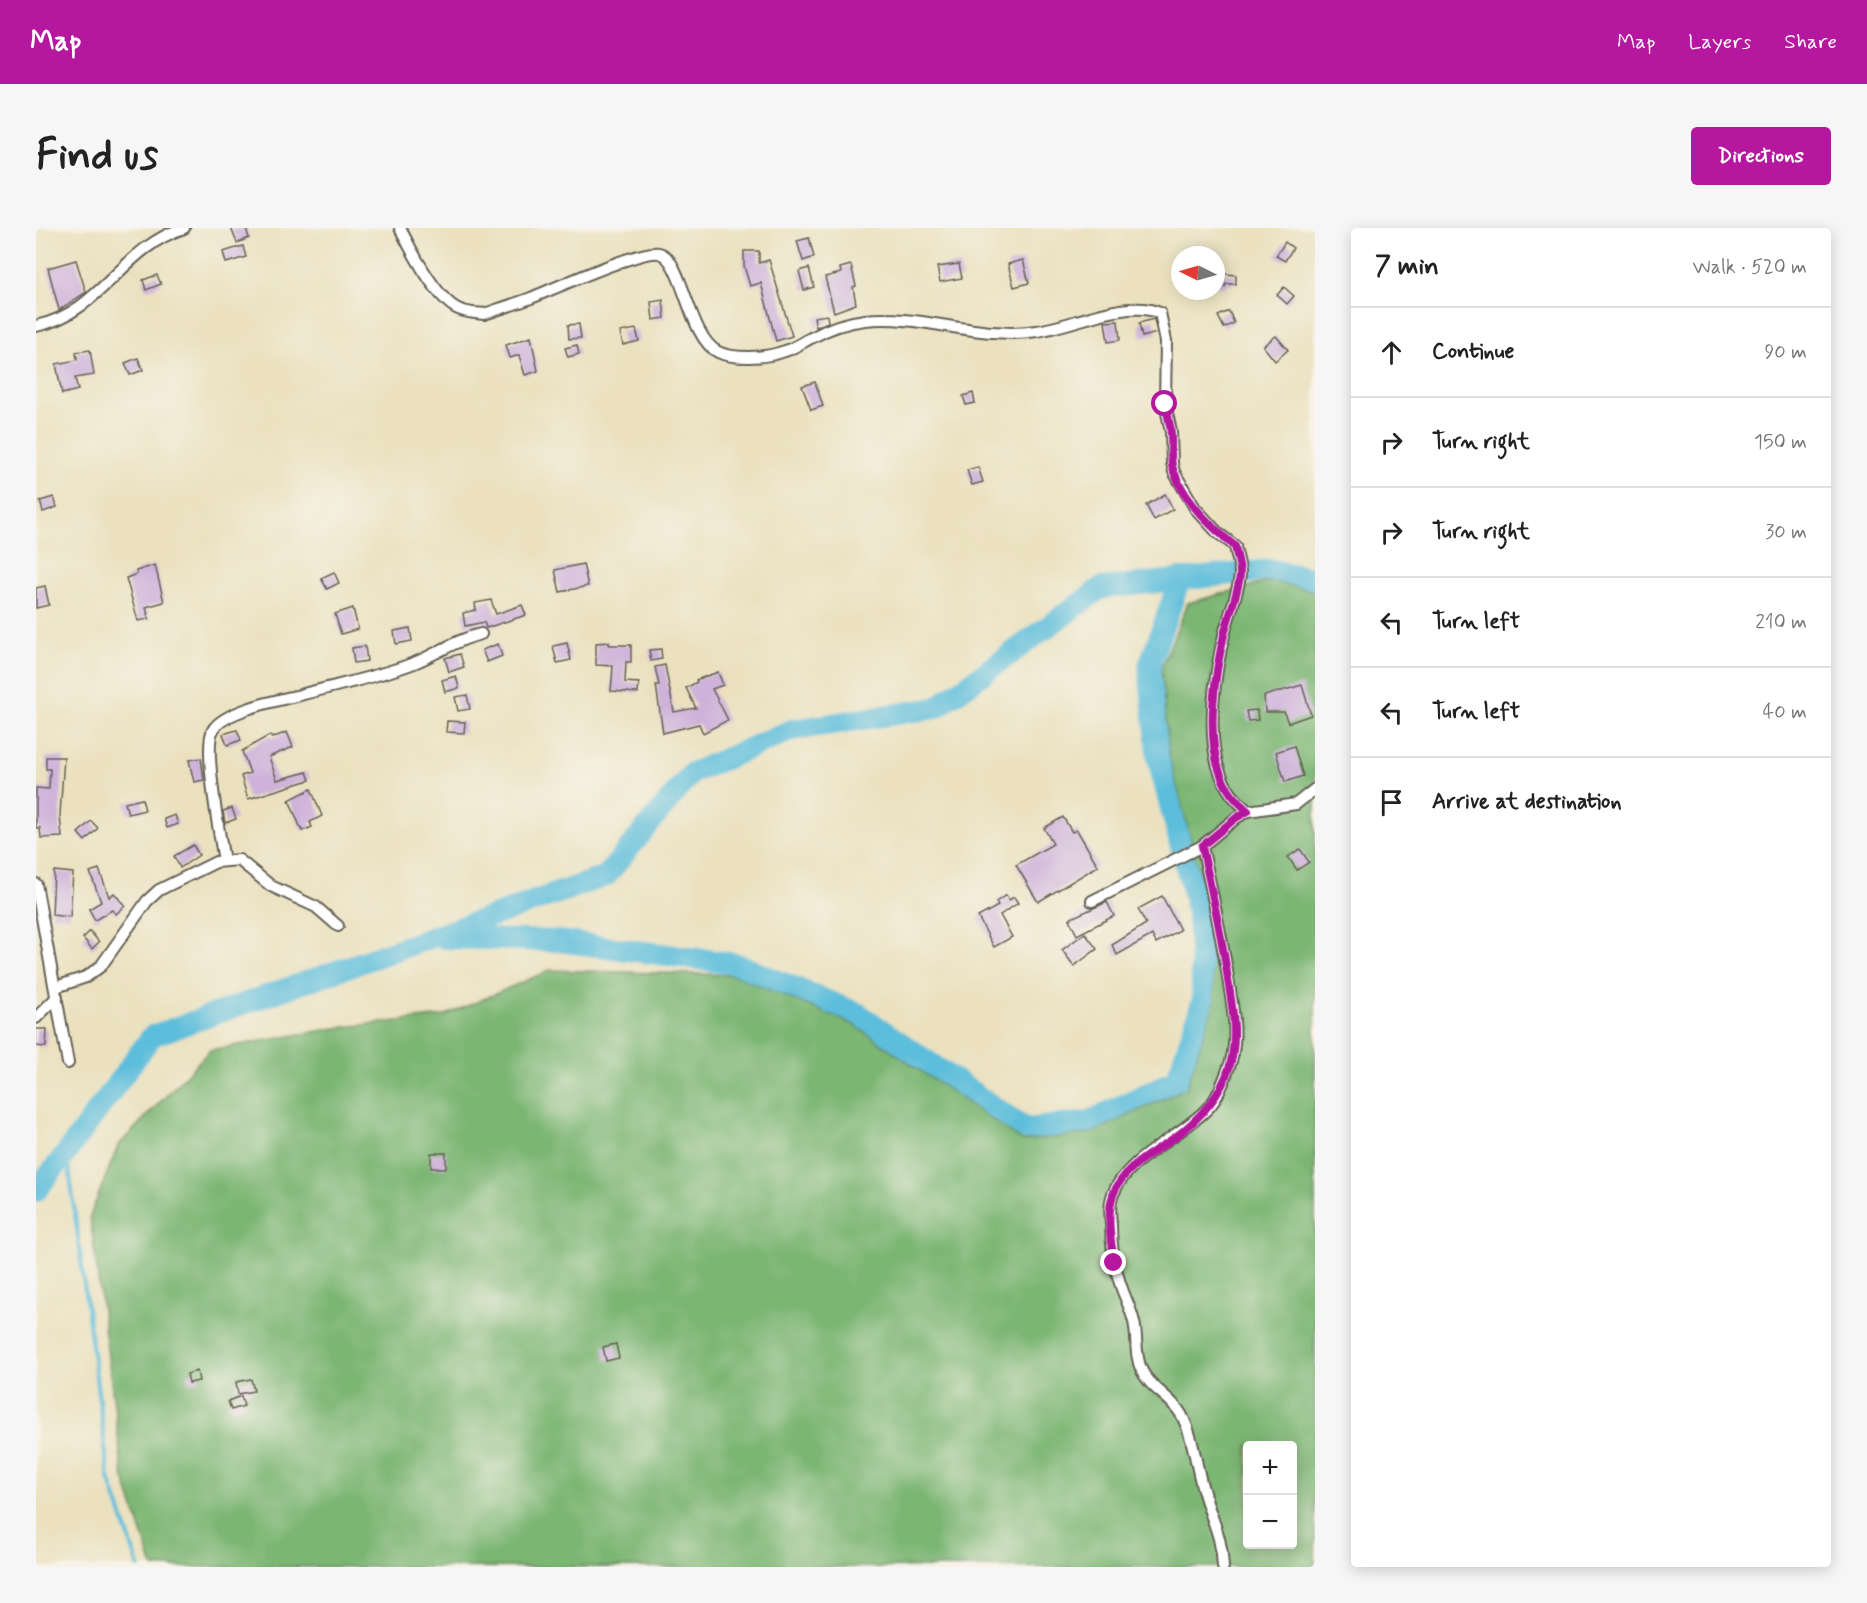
<!DOCTYPE html>
<meta charset="utf-8">
<style>
:root{--surface:#fff;--page:#f6f6f6;--text:#222;--muted:#767676;--line:#e0e0e0;--accent:#b5179e}
body{margin:0;font-family:Mynerve,sans-serif;background:var(--page);color:var(--text)}
.controls{position:absolute;right:18px;bottom:18px;display:grid;overflow:hidden;border-radius:6px;box-shadow:0 3px 15px #0003}
.controls button{width:54px;height:54px;display:grid;place-items:center;padding:0;border:0;border-bottom:2px solid var(--line);background:var(--surface);color:var(--text);font:30px sans-serif}
.compass{position:absolute;left:1135px;top:18px;width:54px;height:54px;border-radius:50%;background:var(--surface);box-shadow:0 3px 15px #0003;rotate:275deg}
.stop{position:absolute;width:18px;height:18px;margin:-14px;border:4px solid #b5179e;border-radius:50%;background:#fff}
.stop.end{background:#b5179e;border-color:#fff;box-shadow:0 2px 6px #0008}
.list{margin:0;padding:0;list-style:none}
h2{display:flex;justify-content:space-between;align-items:center;height:78px;margin:0;padding:0 24px;font-size:26px}
h2 small{font-size:20px;font-weight:400;color:var(--muted)}
.list li{display:grid;grid-template-columns:39px 1fr auto;gap:18px;align-items:center;box-sizing:border-box;height:90px;padding:0 24px;border-top:2px solid var(--line)}
.list b{display:block;font-size:22px;white-space:nowrap}
.list em{font-size:20px;font-style:normal;color:var(--muted)}
.icon{flex:none;width:33px;height:33px;fill:none;stroke:currentColor;stroke-width:2;stroke-linecap:round;stroke-linejoin:round}
.map{position:relative;flex:none;width:1279px;height:1339px;overflow:hidden;border-radius:6px}
header{display:flex;align-items:center;gap:36px;box-sizing:border-box;height:84px;padding:0 30px;background:var(--accent);color:#fff}
header strong{font-size:28px}
nav{display:flex;gap:33px;margin-inline-start:auto;font-size:21px}
.intro{display:flex;align-items:center;justify-content:space-between;box-sizing:border-box;height:144px;padding:0 36px}
h1{margin:0;font-size:42px}
.button{padding:15px 27px;border-radius:6px;background:var(--accent);color:#fff;font-size:21px;font-weight:700}
main{display:flex;gap:36px;padding:0 36px}
aside{flex:1;background:var(--surface);border-radius:6px;box-shadow:0 3px 15px #0003}
.map>svg:first-child{display:block}
.forest{fill:#7cb673;stroke:#4c6948;stroke-width:1.5;fill-rule:evenodd}
.lines{fill:none;stroke-linecap:round;stroke-linejoin:round}
.stream{stroke:#5dbedb;stroke-width:4}
.river{stroke:#5dbedb;stroke-width:22}
.building{fill:#ceb2da}
.minor-casing{stroke:#646155;stroke-width:14}
.minor{stroke:#fff;stroke-width:10}
.route{stroke:#b5179e;stroke-width:8}
</style>
<header>
<strong>Map</strong>
<nav><a>Map</a><a>Layers</a><a>Share</a></nav>
</header>
<div class="intro"><h1>Find us</h1><a class="button">Directions</a></div>
<main>
<div class="map">
<svg width="1279" height="1339" viewBox="0 0 1279 1339">
<rect width="100%" height="100%" fill="#f7f3e8"/>
<filter id="ink" filterUnits="userSpaceOnUse"><feTurbulence type="fractalNoise" baseFrequency=".0167" numOctaves="2"/><feDisplacementMap in="SourceGraphic" scale="12" xChannelSelector="R" yChannelSelector="G"/><feConvolveMatrix kernelMatrix="1 2 1 2 8 2 1 2 1" color-interpolation-filters="sRGB"/></filter>
<filter id="wash" filterUnits="userSpaceOnUse"><feTurbulence type="fractalNoise" baseFrequency=".008" numOctaves="4" result="noise"/><feDisplacementMap in="SourceGraphic" scale="24" xChannelSelector="R" yChannelSelector="G"/><feGaussianBlur stdDeviation="1.35" result="paint"/><feColorMatrix in="noise" values="0 0 0 0 0 0 0 0 0 0 0 0 0 0 0 0 0 1.4 0 .05"/><feComposite in="paint" operator="in"/></filter>
<g filter="url(#wash)">
<rect width="100%" height="100%" fill="#ebe1bf"/>
<!-- forest -->
<path class="forest" d="M1234,353l45,10v976h-1162l-30,-92 -33,-259 28,-70 92,-96 125,-22 109,-12 106,-46 184,5 119,49 170,117 68,-8 95,-45 28,-86 -5,-92 -40,-153 -8,-89 27,-65zM1212,1218h44v98h-44z"/>
<g class="lines">
<!-- stream -->
<path class="stream" d="M31,924l42,326 30,89"/>
<!-- river -->
<g class="river">
<path d="M408,710l114,3 179,23 122,50 167,115 62,-7 89,-43 26,-79 -5,-88 -40,-153 -9,-93 31,-87"/>
<path d="M0,963l31,-39 85,-116 454,-160 86,-103 100,-43 144,-22 165,-120 170,-18 44,9"/>
</g>
</g>
<g id="blocks">
<!-- building -->
<g class="building">
<path d="M195,0h15l3,10 -12,5z"/>
<path d="M773,10l5,19 -11,4 -6,-20z"/>
<path d="M1249,14l8,6 -8,13 -9,-5z"/>
<path d="M207,18l3,11 -20,6 -3,-11z"/>
<path d="M708,23h15v12l10,-3 23,76 -16,5 -15,-58 -11,3 -6,-20z"/>
<path d="M40,32l10,32 -27,18 -11,-42z"/>
<path d="M987,32l6,23 -15,4 -6,-23z"/>
<path d="M923,36l3,14 -22,4 -3,-15z"/>
<path d="M815,37l5,21 -3,1 3,17 -22,8 -9,-35 16,-4 -1,-5z"/>
<path d="M773,40l5,19 -10,3 -5,-19z"/>
<path d="M1180,45l20,2v9h-10l-1,3 -9,-1z"/>
<path d="M121,47l4,9 -15,6 -3,-10z"/>
<path d="M1248,59l10,9 -7,8 -10,-9z"/>
<path d="M627,72l2,18 -12,2 -2,-18z"/>
<path d="M1193,83l5,12 -10,5 -6,-12z"/>
<path d="M791,87l1,7 -12,5 -2,-10z"/>
<path d="M1118,91l3,14 -15,4 -3,-14z"/>
<path d="M1082,93l2,19 -12,2 -3,-20z"/>
<path d="M543,96l2,14 -12,1 -1,-14z"/>
<path d="M600,101l3,12 -16,4 -3,-13z"/>
<path d="M1240,108l12,14 -13,11 -12,-15z"/>
<path d="M495,109l7,34 -13,4 -6,-20 -9,3 -4,-13z"/>
<path d="M541,117l2,9 -11,3 -3,-9z"/>
<path d="M54,122l4,25 -19,3 3,12 -16,4 -6,-30 21,-4 -1,-8z"/>
<path d="M102,130l5,12 -13,5 -5,-12z"/>
<path d="M779,154l8,24 -12,4 -9,-24z"/>
<path d="M937,165l2,10 -9,2 -3,-9z"/>
<path d="M942,239l5,15 -11,3 -5,-15z"/>
<path d="M1129,266l8,15 -19,11 -8,-15z"/>
<path d="M18,269l3,10 -14,5 -3,-11z"/>
<path d="M547,336l5,22 -28,6 -5,-22z"/>
<path d="M119,337l9,37 -18,5 3,12 -11,2 -12,-43 11,-4 -1,-3z"/>
<path d="M298,344l5,11 -12,6 -6,-11z"/>
<path d="M9,358l4,19 -13,3v-20z"/>
<path d="M455,372l5,14 26,-9 4,10 -40,13 -2,-6 -19,4 -2,-13 13,-3 -1,-7z"/>
<path d="M317,380l5,21 -17,5 -6,-20z"/>
<path d="M374,400l2,13 -16,3 -2,-13z"/>
<path d="M573,414v3h22v17h-5l-1,20 14,1 -1,10 -27,-2 2,-25 -17,-1v-22z"/>
<path d="M531,415l4,17 -14,3 -4,-17z"/>
<path d="M462,416l4,12 -15,6 -5,-12z"/>
<path d="M329,418l2,15 -13,2 -2,-15z"/>
<path d="M625,421l1,10 -11,2 -2,-11z"/>
<path d="M424,426l4,13 -15,5 -4,-14z"/>
<path d="M629,437l9,47 22,-4 -10,-20 11,-6 -1,-2 22,-8 5,13 -11,4 16,31 -25,13 -4,-9 -36,9 -7,-48h3l-4,-18z"/>
<path d="M420,448l3,12 -14,4 -3,-12z"/>
<path d="M1266,457l9,30 -23,8 -4,-11h-19l-1,-16z"/>
<path d="M431,467l3,14 -12,2 -3,-14z"/>
<path d="M1221,482l1,10 -10,1 -2,-10z"/>
<path d="M411,493l18,1 -1,11 -18,-1z"/>
<path d="M201,502l4,10 -14,5 -4,-11z"/>
<path d="M251,504l6,15 -24,10 8,23 30,-8 3,8 -62,19 -7,-23 9,-3 -8,-22 28,-16 2,3z"/>
<path d="M1258,518l9,30 -18,6 -9,-30z"/>
<path d="M10,529h18l-4,58 2,22 -21,1 -1,-10h-4v-40l13,1 1,-20h-4z"/>
<path d="M165,530l3,22 -10,2 -5,-22z"/>
<path d="M275,561l11,27 -12,6 2,5 -10,4 -13,-31z"/>
<path d="M106,571l3,11 -17,4 -3,-11z"/>
<path d="M196,580l4,11 -11,4 -2,-12z"/>
<path d="M139,587l3,9 -11,4 -3,-9z"/>
<path d="M1027,589l9,15 5,-2 21,36 -60,36 -22,-37 37,-21 -9,-16z"/>
<path d="M55,593l7,7 -13,13 -7,-8z"/>
<path d="M157,617l6,10 -19,13 -6,-12z"/>
<path d="M1264,621l9,13 -12,8 -9,-13z"/>
<path d="M63,641l10,28 5,-4 11,13 -9,8 -4,-4 -17,10 -6,-11 12,-7 -11,-30z"/>
<path d="M18,643l19,2 -3,44 -18,-2z"/>
<path d="M970,667l3,5 5,-3 4,6 -18,12 12,22 -18,10 -16,-30 20,-11 -2,-4z"/>
<path d="M1126,668l18,34 -24,13 -4,-8 -35,20 -5,-10 34,-21 -8,-15z"/>
<path d="M1071,674l7,14 -37,19 -8,-16z"/>
<path d="M54,703l9,11 -7,7 -9,-11z"/>
<path d="M1049,705l12,16 -23,17 -12,-16z"/>
<path d="M0,801h11l-1,18 -10,-1z"/>
<rect x="395" y="925" width="15" height="15"/>
<path d="M580,1116l3,14 -13,3 -3,-14z"/>
<path d="M161,1143l2,10 -10,2 -2,-9z"/>
<path d="M215,1151l3,12 -16,3 -2,-12z"/>
<path d="M205,1168l3,10 -13,4 -3,-9z"/>
</g>
</g>
</g>
<g filter="url(#ink)">
<use href="#blocks" fill-opacity="0" stroke="#646155" stroke-width="1.5"/>
<g class="lines">
<defs>
<g id="minor">
<path d="M364,0c11,22 35,68 56,80 9,5 18,5 28,6 15,-5 31,-10 47,-16 22,-9 110,-49 128,-45 24,5 29,84 59,99 8,4 21,5 31,5 11,0 25,-2 36,-6 10,-3 19,-10 28,-14 16,-9 34,-15 52,-17 58,-6 114,20 172,11 36,-5 90,-33 123,-18l6,28 -1,62 6,29 1,31 2,9 21,36 23,25 17,13c1,8 5,18 5,27 0,14 -11,42 -15,58 -10,40 -20,105 -4,144 5,15 15,26 27,36"/>
<path d="M0,98c65,-13 85,-78 148,-98"/>
<path d="M1166,618c10,46 20,91 27,138 4,25 9,52 2,77 -5,14 -11,33 -21,45 -28,31 -81,49 -97,88 -4,9 -3,21 -2,31 0,20 3,40 9,58 4,13 11,26 14,39 4,17 0,33 8,49 9,18 29,26 39,43 13,23 15,54 23,79 8,28 18,43 19,74"/>
<path d="M188,633c-4,-24 -21,-114 -11,-131 10,-19 66,-30 87,-35 37,-10 78,-18 114,-32 23,-9 43,-24 67,-29"/>
<path d="M0,656l32,179"/>
<path d="M1056,673l110,-55 34,-28 12,-7 48,-7 19,-15"/>
<path d="M20,759l30,-10 15,-11 46,-65 12,-11 57,-28 23,-2 32,26 45,21 22,19"/>
<path d="M0,790l21,-21"/>
</g>
</defs>
<!-- minor casing -->
<use href="#minor" class="minor-casing"/>
<!-- minor -->
<use href="#minor" class="minor"/>
</g>
</g>
<g class="lines" filter="url(#ink)">
<!-- route -->
<path class="route" d="M1078,1035c-3,-21 -8,-48 -1,-68 12,-32 46,-44 70,-64 23,-19 43,-44 49,-74 5,-26 0,-52 -4,-77 -6,-45 -17,-90 -26,-134l34,-28 12,-7c-12,-10 -22,-21 -27,-36 -16,-39 -6,-104 4,-144 4,-16 15,-44 15,-58 0,-9 -4,-19 -5,-27 -25,-20 -50,-44 -61,-74 -5,-11 -2,-25 -3,-37 0,-10 -4,-21 -6,-31"/>
</g>
</svg>
<div class="controls">
<button>+</button>
<button>−</button>
</div>
<svg class="compass" viewBox="-18 -18 36 36"><path d="M0-13l5 13h-10z" fill="#e53935"/><path d="M0 13l5-13h-10z" fill="#767676"/></svg>
<div class="stop" style="left:1129px;top:176px"></div>
<div class="stop end" style="left:1078px;top:1035px"></div>
</div>
<aside>
<h2>7 min<small>Walk · 520 m</small></h2>
<ul class="list">
<li><svg class="icon" aria-label="ahead" viewBox="0 0 24 24"><path d="M12 20V5M6 11l6-6 6 6"/></svg><div><b>Continue</b></div><em>90 m</em></li>
<li><svg class="icon" aria-label="right" viewBox="0 0 24 24"><path d="M7 20v-9h11M14 6l5 5-5 5"/></svg><div><b>Turn right</b></div><em>150 m</em></li>
<li><svg class="icon" aria-label="right" viewBox="0 0 24 24"><path d="M7 20v-9h11M14 6l5 5-5 5"/></svg><div><b>Turn right</b></div><em>30 m</em></li>
<li><svg class="icon" aria-label="left" viewBox="0 0 24 24"><path d="M17 20v-9H6M10 6l-5 5 5 5"/></svg><div><b>Turn left</b></div><em>210 m</em></li>
<li><svg class="icon" aria-label="left" viewBox="0 0 24 24"><path d="M17 20v-9H6M10 6l-5 5 5 5"/></svg><div><b>Turn left</b></div><em>40 m</em></li>
<li><svg class="icon" aria-label="arrive" viewBox="0 0 24 24"><path d="M6 21V4h12l-3 4 3 4H6"/></svg><div><b>Arrive at destination</b></div></li>
</ul>
</aside>
</main>
